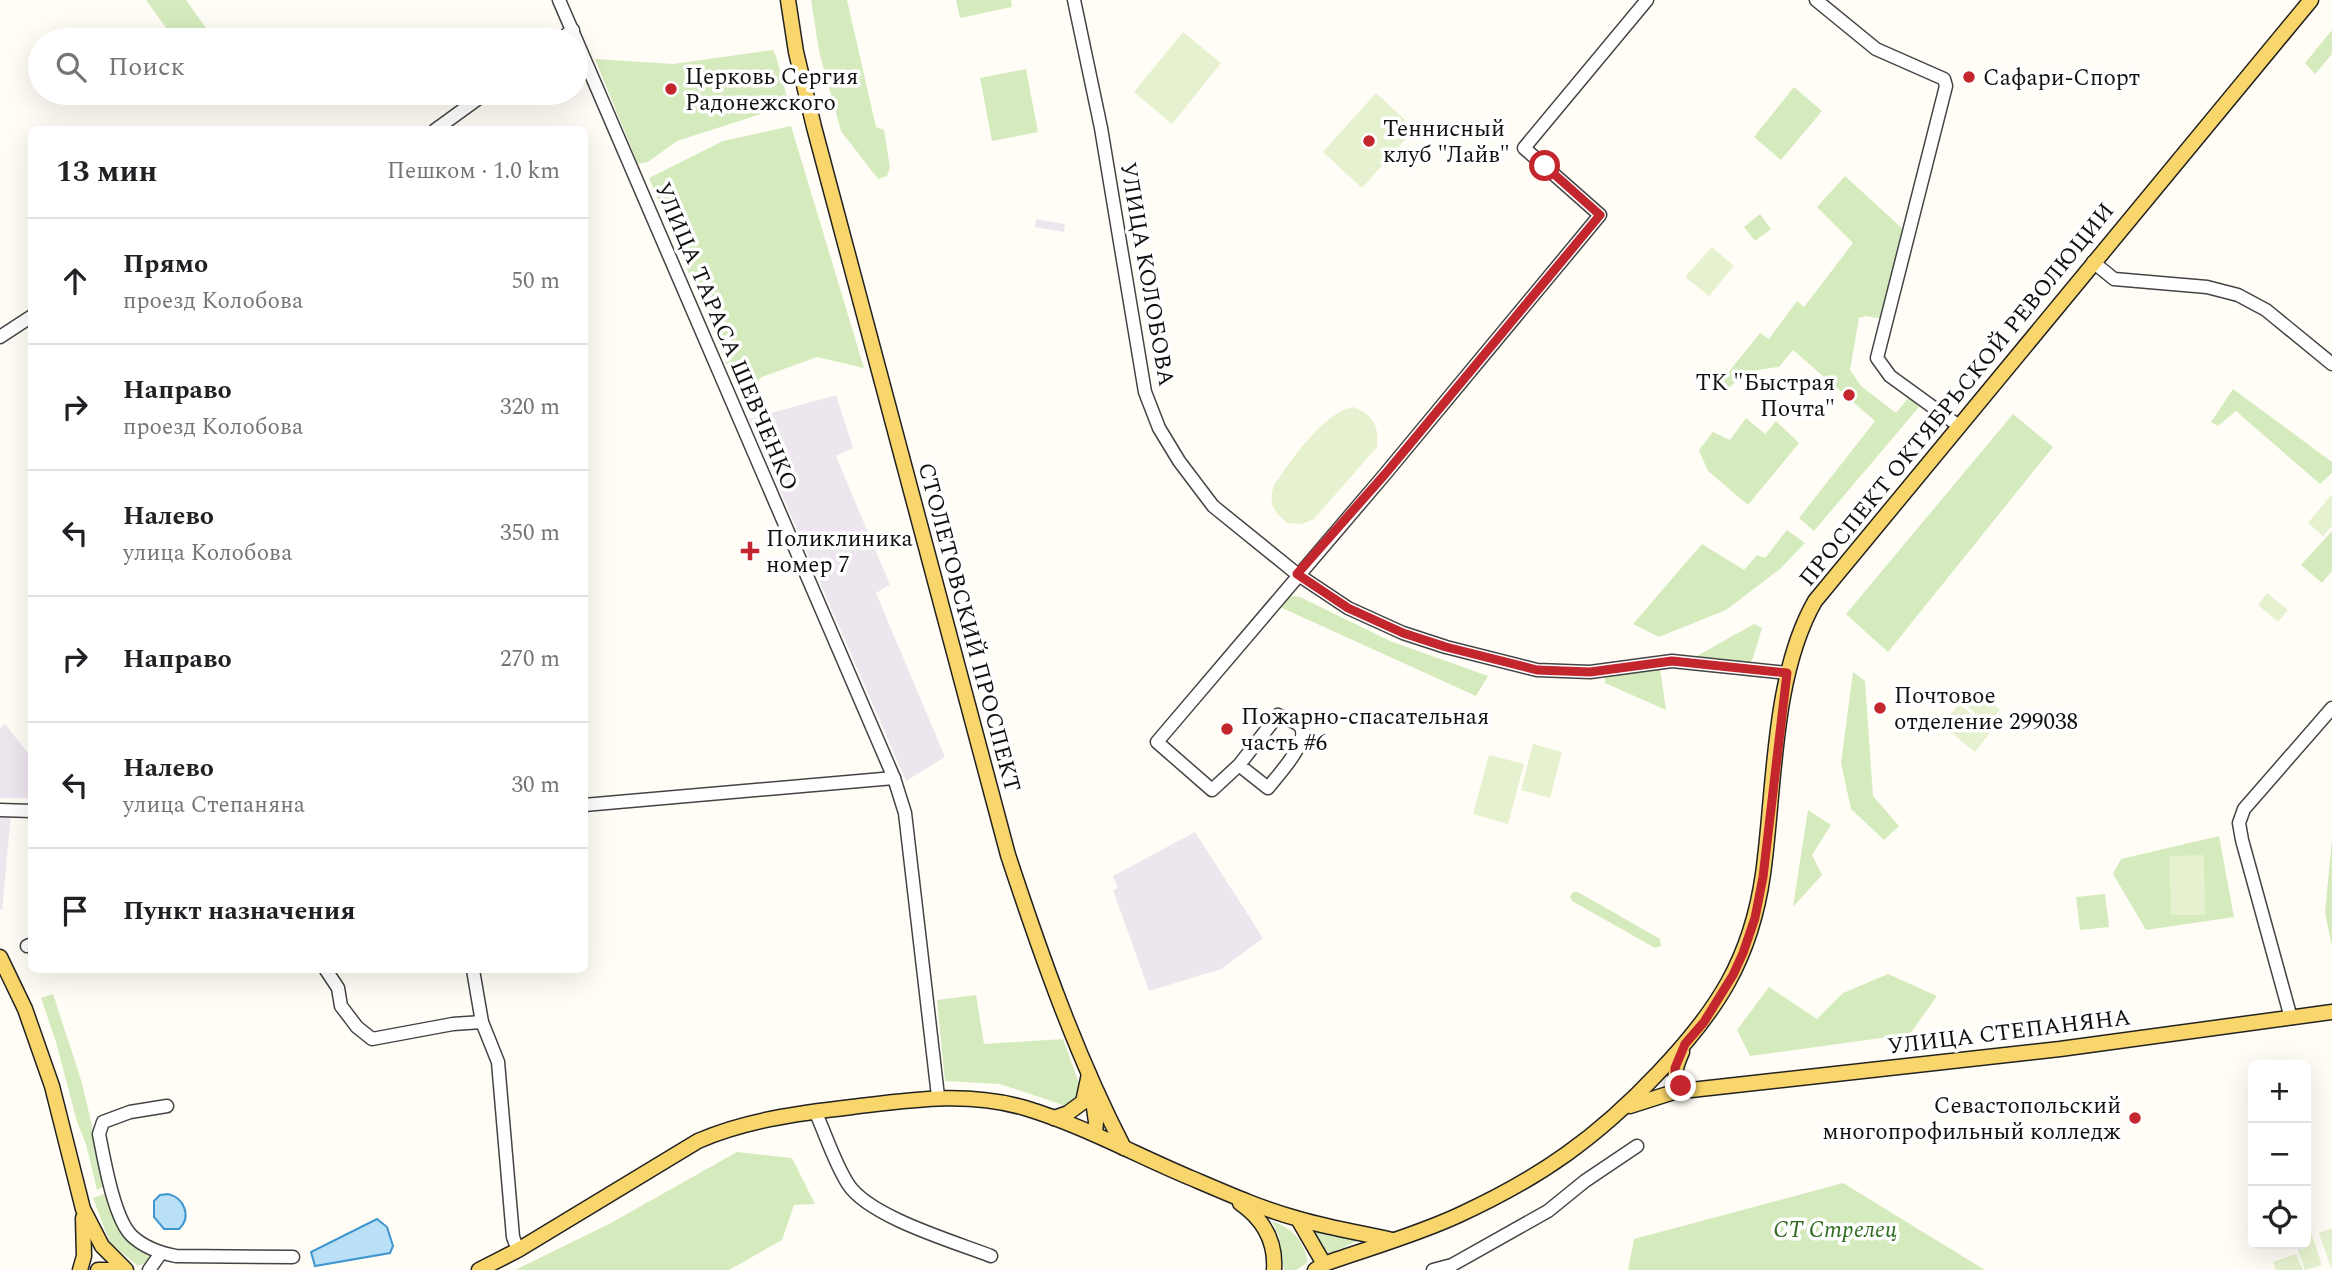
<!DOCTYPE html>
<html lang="ru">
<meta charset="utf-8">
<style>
:root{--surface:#fff;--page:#f6f6f6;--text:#202124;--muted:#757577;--line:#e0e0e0}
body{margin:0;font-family:Spectral,serif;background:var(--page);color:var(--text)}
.controls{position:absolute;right:21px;bottom:21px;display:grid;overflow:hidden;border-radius:10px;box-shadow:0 7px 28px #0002}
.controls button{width:63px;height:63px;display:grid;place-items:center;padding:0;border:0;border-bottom:2px solid var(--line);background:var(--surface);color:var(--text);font:35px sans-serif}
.stop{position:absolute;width:21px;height:21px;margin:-16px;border:5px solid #c4262e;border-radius:50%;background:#fff}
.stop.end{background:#c4262e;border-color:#fff;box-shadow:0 2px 7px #0008}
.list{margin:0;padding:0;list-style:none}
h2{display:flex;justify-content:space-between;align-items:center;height:91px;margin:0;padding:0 28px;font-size:30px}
h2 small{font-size:23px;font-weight:400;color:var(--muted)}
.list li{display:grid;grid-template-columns:46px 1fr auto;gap:21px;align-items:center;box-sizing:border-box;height:126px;padding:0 28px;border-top:2px solid var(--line)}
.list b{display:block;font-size:26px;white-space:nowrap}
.list p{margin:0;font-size:23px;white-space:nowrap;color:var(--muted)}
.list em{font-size:23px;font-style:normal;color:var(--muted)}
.icon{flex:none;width:38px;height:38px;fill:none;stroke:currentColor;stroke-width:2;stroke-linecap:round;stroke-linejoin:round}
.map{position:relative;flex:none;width:2332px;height:1270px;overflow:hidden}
.search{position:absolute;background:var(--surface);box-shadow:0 7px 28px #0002;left:28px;top:28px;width:560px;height:77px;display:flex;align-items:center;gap:18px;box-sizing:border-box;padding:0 24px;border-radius:38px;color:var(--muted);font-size:26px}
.panel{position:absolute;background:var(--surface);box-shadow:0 7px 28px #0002;left:28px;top:126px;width:560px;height:847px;border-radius:10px}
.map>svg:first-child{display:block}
.industrial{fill:#eee6ef}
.green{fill:#d5ebbd}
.pitch{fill:#e6f2cf}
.water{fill:#b9e0f7;stroke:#3f96cf;stroke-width:2}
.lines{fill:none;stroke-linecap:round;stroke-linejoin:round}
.minor-casing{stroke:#444;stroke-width:15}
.major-casing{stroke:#222;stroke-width:17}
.minor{stroke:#fff;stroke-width:12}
.major{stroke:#f9d66b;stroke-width:14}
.route{stroke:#c4262e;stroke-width:9}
.poi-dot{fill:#c4262e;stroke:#fff;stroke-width:2.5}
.labels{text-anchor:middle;stroke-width:7;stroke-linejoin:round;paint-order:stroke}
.poi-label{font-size:23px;fill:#111;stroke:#fff;text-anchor:start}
.street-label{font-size:23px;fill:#111;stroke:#fff}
.park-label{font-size:23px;font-style:italic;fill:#2f6b1f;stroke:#fff}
</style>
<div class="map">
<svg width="2332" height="1270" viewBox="0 0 2332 1270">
<rect width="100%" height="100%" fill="#fffdf5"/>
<!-- industrial -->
<g class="industrial">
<path d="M1036,219l29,5 -1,8 -29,-5z"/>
<path d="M836,395l17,53 -17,8 54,129 -14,8 69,164 -39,24 -157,-362z"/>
<path d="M5,724l26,33v41h-31v-70z"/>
<path d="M0,813h11l-9,98 -2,-2z"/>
<path d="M1195,832l68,106 -42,31 -72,22 -36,-101 5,-2 -5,-12z"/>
</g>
<!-- green -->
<g class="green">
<path d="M146,0h40l22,31v9h-33z"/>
<path d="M811,0h36l29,127 8,3 6,38 -3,8 -9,3 -37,-48 -22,-80z"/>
<path d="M956,0h55l1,7 -52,11z"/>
<path d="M2332,30v24l-17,20 -10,-11z"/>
<path d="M773,50l3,6 13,49 -112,36 -29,21 -10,2 -43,-105 78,5z"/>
<path d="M1026,69l12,63 -46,9 -12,-63z"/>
<path d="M1794,87l28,24 -41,49 -27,-23z"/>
<path d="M791,126l73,242 -47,-11 -55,20 -23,17 -90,-216 74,-37z"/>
<path d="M1845,176l60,55 -22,88 -17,-3 -7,2 -9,52 11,16 35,27 13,-16 10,10 -105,124 -15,-13 76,-97 -82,-71 -14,17c-26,3 -33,5 -52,23l-8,-6 41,-51 9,6 28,-38 7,6 49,-64 -36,-36z"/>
<path d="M1760,214l11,15 -16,12 -11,-14z"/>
<path d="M2233,389l99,73v11l-12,11 -84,-73 -18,15 -7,-4z"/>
<path d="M2013,414l40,33 -165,205 -42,-38z"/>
<path d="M1746,418l19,16 11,-13 23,22 -51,62 -40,-34 -9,-21 14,-18 17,8z"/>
<path d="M1787,530l18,13 -25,26 -54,41 -67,27 -26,-13 69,-80 42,26 13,-15 8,3z"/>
<path d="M2332,531v40l-10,12 -21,-18z"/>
<path d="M1287,595l13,2 90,44 98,35 -12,20 -196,-89z"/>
<path d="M1754,624l8,4 -9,30 -3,5 -55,-6z"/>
<path d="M1660,668l6,42 -61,-27v-8z"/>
<path d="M1853,672l12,9 8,115 26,30 -15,14 -33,-31 -10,-46z"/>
<path d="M1808,810l23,15 -19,30 10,20 -29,32z"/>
<path d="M2219,836l15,81 -88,13 -33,-56 8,-15z"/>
<path d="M2332,839v108l-7,-34z"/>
<path d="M1573,892h5l82,47 1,7 -6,2 -83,-47 -2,-4z"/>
<path d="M2105,894l4,33 -29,3 -4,-33z"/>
<path d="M1888,974l49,22 -27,38 -160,22 -13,-26 32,-43 48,32 26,-26z"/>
<path d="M53,994l29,89 24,103 -9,4 -11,-46 -9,-22 -21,-80 -15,-44z"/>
<path d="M976,995l8,49 79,-5 19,52 -16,15 -66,-22 -55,-3 -8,-81z"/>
<path d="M737,1152l55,6 23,46 -21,1 -12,35 -53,30h-214l94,-46z"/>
<path d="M1843,1183l142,87h-357l6,-31z"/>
<path d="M109,1192l40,64 -1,6 -10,4 -28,-23 -17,-45z"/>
<path d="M1272,1221c22,9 30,17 36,41l-12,8h-12l-5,-33z"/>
<path d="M1313,1231l44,10 -32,15z"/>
</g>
<!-- pitch -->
<g class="pitch">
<path d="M1183,32l38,31 -49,61 -38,-32z"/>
<path d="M1376,93l39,36 -53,59 -39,-36z"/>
<path d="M1712,247l22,19 -25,30 -24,-19z"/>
<path d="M1353,407c20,8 26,18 24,40l-63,72 -12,5 -14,-1c-15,-10 -20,-20 -14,-38 17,-25 49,-72 79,-78z"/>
<path d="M2332,494v32l-9,10 -15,-13z"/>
<path d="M2267,593l21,17 -10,12 -20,-17z"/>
<path d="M1975,689l25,21 -12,14 -25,-21z"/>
<path d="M1959,704l33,26 -17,22 -33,-27z"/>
<path d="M1533,744l29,8 -12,46 -29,-8z"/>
<path d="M1489,755l35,9 -16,60 -35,-10z"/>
<path d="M2204,855l1,60h-34l-2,-59z"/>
<path d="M2332,1228v42l-13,-37z"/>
<path d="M2312,1235l10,30 -17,5 -9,-26h10v-7z"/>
<path d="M2296,1254l7,16h-27l-3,-8z"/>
</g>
<!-- water -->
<g class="water">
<path d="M168,1194c16,3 24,23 11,35h-15l-10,-12v-16l6,-6z"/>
<path d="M377,1219l10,8 6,19 -3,7 -75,13 -4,-14z"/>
</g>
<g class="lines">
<defs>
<g id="minor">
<path d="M559,0l335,778 11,35 33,283"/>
<path d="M1074,0l27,128 44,264 14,36 20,33 34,45 84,68 51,34 55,25 43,14 91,23 53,2 82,-11 115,12"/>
<path d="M1816,0l60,49 68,30 2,7 -69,272 13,18 69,50"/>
<path d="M559,40l14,-10"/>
<path d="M435,130l51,-37"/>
<path d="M2093,262l21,17 93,8 31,8 28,15 66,54"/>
<path d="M0,337l32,-21"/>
<path d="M1239,765l39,-50c6,3 16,6 21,10 14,14 -22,51 -31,63l-29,-23 -27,25 -55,-48 229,-269 214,-258 -76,-67 123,-148"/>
<path d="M584,805l310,-27"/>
<path d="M0,810l32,1"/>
<path d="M27,946l5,-2"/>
<path d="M326,970l12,18 3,18 16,21 15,12 81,-15 29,-2"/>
<path d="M473,970l9,52 16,40 15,175 5,13"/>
<path d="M2291,1018l-49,-178 -3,-17 5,-14 88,-101"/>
<path d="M167,1106l-37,6 -27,10 -4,12c5,25 15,85 33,102 13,12 28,17 44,20l117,1"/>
<path d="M815,1111c11,24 19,51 33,73 21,33 107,58 143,72"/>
<path d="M149,1270l12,-17"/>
<path d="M1433,1270l19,-5 96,-54 37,-30 52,-35"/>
</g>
<g id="major">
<path d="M788,0l8,52 18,75 194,728c33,100 68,200 116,293"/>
<path d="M0,957l25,52 27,77 31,123 19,37 24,24"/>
<path d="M1682,1052c-8,18 -12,29 9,38l369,-41 272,-37"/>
<path d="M1092,1093l4,29 -1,12"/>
<path d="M1630,1106l44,-14"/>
<path d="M1054,1118l14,-5 15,-11 6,-28"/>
<path d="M1240,1203c23,16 36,38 34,67"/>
<path d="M1298,1219l26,45"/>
<path d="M80,1270l4,-14 -1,-38"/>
<path d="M98,1270h20"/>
<path d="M479,1270l39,-20 180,-109c48,-21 102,-28 154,-34 59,-7 114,-16 173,1 57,17 111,47 166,70 35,15 71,31 108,41 31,9 62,14 93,21"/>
<path d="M1315,1270l9,-6c45,-16 92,-29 135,-49 81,-37 139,-78 200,-143 58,-61 92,-113 104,-198 12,-86 9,-198 52,-273l496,-601"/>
</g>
</defs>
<!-- minor casing -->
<use href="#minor" class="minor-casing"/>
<!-- major casing -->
<use href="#major" class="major-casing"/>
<!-- minor -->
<use href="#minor" class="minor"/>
<!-- major -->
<use href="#major" class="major"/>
</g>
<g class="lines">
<!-- route -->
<path class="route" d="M1545,166l55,49 -214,258 -89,101 51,34 55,25 43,14 91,23 53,2 82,-11 115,12 -24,204 -8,41 -12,35 -10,22 -29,47 -19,22 -10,24v9l6,9"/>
</g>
<!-- markers -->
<g class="poi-dot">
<circle cx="1969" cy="77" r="7"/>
<circle cx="671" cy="89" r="7"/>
<circle cx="1369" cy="141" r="7"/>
<circle cx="1849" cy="395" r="7"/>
<path d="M746.5 540.5h7v7h7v7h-7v7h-7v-7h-7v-7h7z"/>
<circle cx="1880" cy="708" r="7"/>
<circle cx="1227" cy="729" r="7"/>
<circle cx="2135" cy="1118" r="7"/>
</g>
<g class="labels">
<!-- poi labels -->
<g class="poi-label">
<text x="685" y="84">Церковь Сергия<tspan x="685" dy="26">Радонежского</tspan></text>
<text x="1983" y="85">Сафари-Спорт</text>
<text x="1383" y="136">Теннисный<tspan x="1383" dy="26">клуб "Лайв"</tspan></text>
<text x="1835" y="390" text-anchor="end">ТК "Быстрая<tspan x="1835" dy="26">Почта"</tspan></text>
<text x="766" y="546">Поликлиника<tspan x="766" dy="26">номер 7</tspan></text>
<text x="1894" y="703">Почтовое<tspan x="1894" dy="26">отделение 299038</tspan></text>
<text x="1241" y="724">Пожарно-спасательная<tspan x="1241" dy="26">часть #6</tspan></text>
<text x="2121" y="1113" text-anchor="end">Севастопольский<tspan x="2121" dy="26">многопрофильный колледж</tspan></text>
</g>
<!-- street labels -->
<g class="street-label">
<text transform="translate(1148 274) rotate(80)" y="8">УЛИЦА КОЛОБОВА</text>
<text transform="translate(727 336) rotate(67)" y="8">УЛИЦА ТАРАСА ШЕВЧЕНКО</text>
<text transform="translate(1956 394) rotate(-51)" y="8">ПРОСПЕКТ ОКТЯБРЬСКОЙ РЕВОЛЮЦИИ</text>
<text transform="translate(970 627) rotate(75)" y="8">СТОЛЕТОВСКИЙ ПРОСПЕКТ</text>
<text transform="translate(2009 1031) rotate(-7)" y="8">УЛИЦА СТЕПАНЯНА</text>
</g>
<!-- park labels -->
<g class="park-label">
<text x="1835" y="1237">СТ Стрелец</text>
</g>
</g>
</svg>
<div class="controls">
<button>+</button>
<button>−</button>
<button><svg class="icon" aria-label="locate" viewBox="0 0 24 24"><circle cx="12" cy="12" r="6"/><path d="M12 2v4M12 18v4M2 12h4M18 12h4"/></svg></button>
</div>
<div class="stop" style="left:1545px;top:166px"></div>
<div class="stop end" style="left:1681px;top:1086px"></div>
<div class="search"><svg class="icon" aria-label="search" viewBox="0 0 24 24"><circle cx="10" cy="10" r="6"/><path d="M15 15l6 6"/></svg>Поиск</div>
<section class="panel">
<h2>13 мин<small>Пешком · 1.0 km</small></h2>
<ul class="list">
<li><svg class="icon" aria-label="ahead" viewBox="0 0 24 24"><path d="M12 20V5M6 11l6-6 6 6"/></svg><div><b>Прямо</b><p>проезд Колобова</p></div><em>50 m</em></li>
<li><svg class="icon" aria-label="right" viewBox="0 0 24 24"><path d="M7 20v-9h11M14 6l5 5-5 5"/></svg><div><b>Направо</b><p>проезд Колобова</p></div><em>320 m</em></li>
<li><svg class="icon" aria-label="left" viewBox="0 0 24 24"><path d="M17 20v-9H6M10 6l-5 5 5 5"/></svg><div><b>Налево</b><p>улица Колобова</p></div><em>350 m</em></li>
<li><svg class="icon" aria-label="right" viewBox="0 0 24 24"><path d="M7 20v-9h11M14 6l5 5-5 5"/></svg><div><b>Направо</b></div><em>270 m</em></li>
<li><svg class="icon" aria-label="left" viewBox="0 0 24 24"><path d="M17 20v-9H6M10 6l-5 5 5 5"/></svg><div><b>Налево</b><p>улица Степаняна</p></div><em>30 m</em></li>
<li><svg class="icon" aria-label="arrive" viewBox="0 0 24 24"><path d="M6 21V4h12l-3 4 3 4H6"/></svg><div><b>Пункт назначения</b></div></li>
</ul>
</section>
</div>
